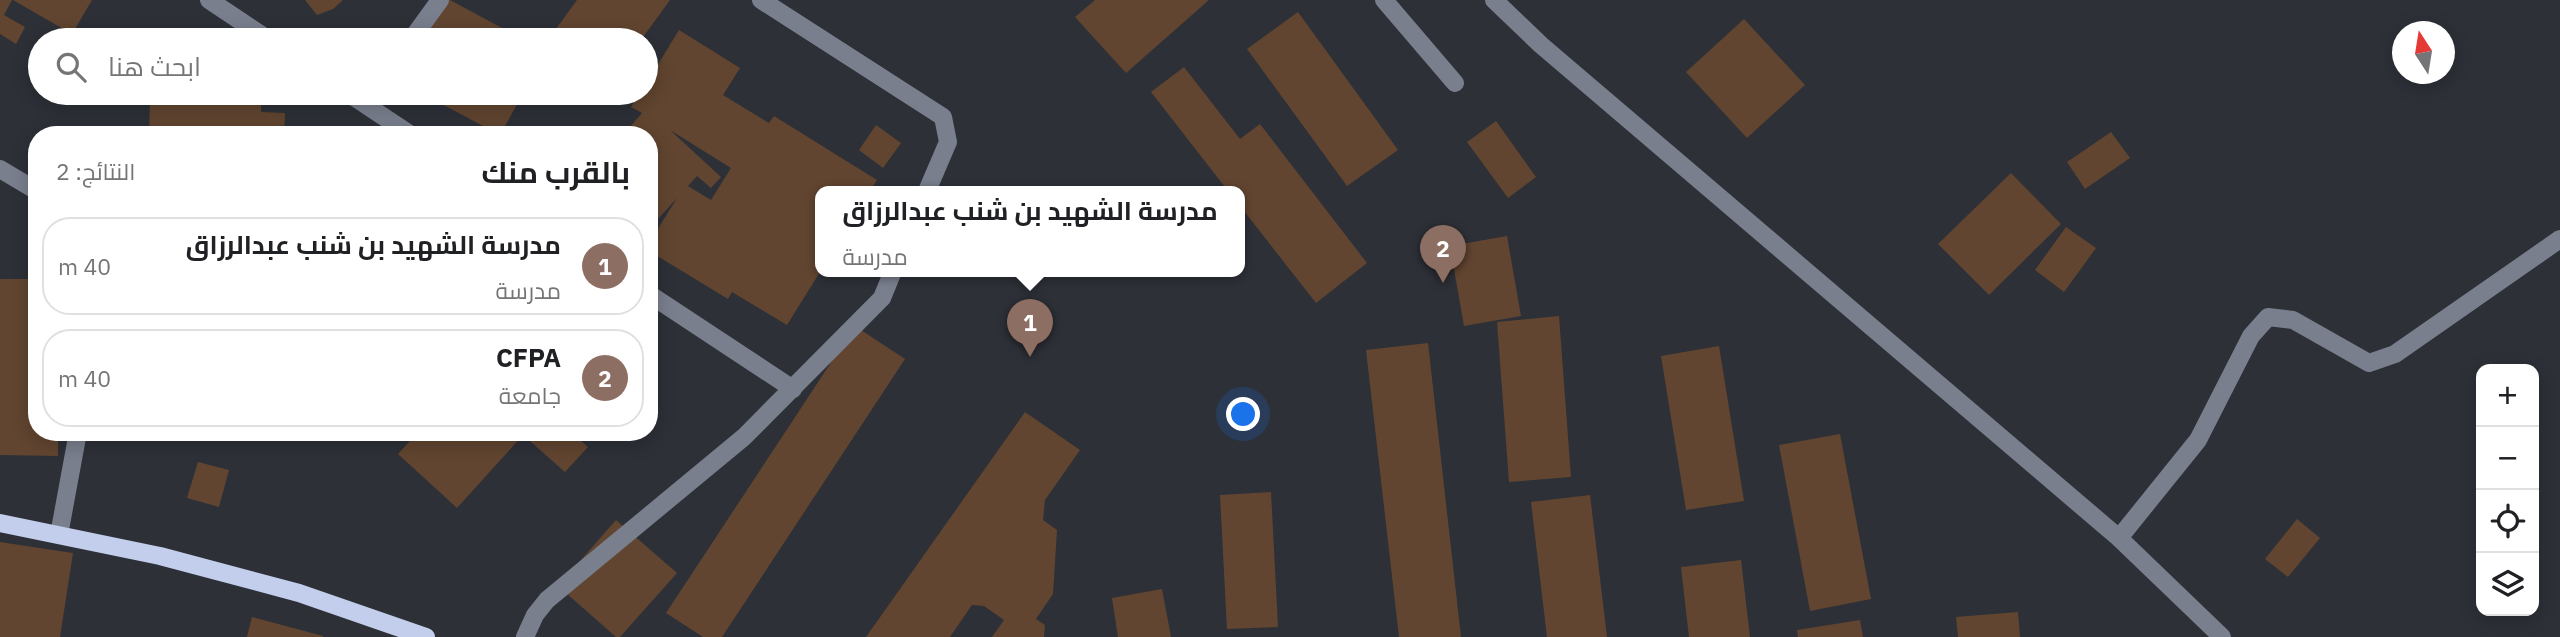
<!DOCTYPE html>
<html lang="ar">
<meta charset="utf-8">
<style>
:root{--surface:#fff;--page:#f6f6f6;--text:#202124;--muted:#757577;--line:#e0e0e0;--accent:#0f766e}
body{margin:0;font-family:"IBM Plex Sans",Cairo,sans-serif;background:var(--page);color:var(--text);direction:rtl}
.controls{position:absolute;right:21px;bottom:21px;display:grid;overflow:hidden;border-radius:14px;box-shadow:0 4px 18px #0003}
.controls button{width:63px;height:63px;display:grid;place-items:center;padding:0;border:0;border-bottom:2px solid var(--line);background:var(--surface);color:var(--text);font:35px sans-serif}
.compass{position:absolute;left:2392px;top:21px;width:63px;height:63px;border-radius:50%;background:var(--surface);box-shadow:0 4px 18px #0003;rotate:348deg}
.you{position:absolute;left:1244px;top:415px;width:24px;height:24px;margin:-18px;border:5px solid #fff;border-radius:50%;background:#1a73e8;box-shadow:0 0 0 10px #1a73e833}
.badge{display:grid;place-items:center;width:46px;height:46px;border-radius:50%;background:var(--accent);color:#fff;font-size:23px;font-weight:700}
.pin{position:absolute;translate:-50% -58px;filter:drop-shadow(0 2px 4px #0008)}
.pin::after{content:'';position:absolute;top:37px;width:24px;height:21px;background:inherit;clip-path:polygon(0 0,100% 0,50% 100%)}
.popup{position:absolute;left:815px;top:186px;width:430px;height:91px;box-sizing:border-box;display:grid;place-content:center;border-radius:14px;background:var(--surface);filter:drop-shadow(0 2px 5px #0005);font-size:23px;white-space:nowrap;color:var(--muted)}
.popup b{font-size:26px;color:var(--text)}
.popup::after{content:'';position:absolute;left:50%;top:100%;margin-left:-14px;border:14px solid transparent;border-top-color:var(--surface)}
.list{margin:0;padding:0;list-style:none}
h2{display:flex;justify-content:space-between;align-items:center;height:91px;margin:0;padding:0 28px;font-size:30px}
h2 small{font-size:23px;font-weight:400;color:var(--muted)}
.list li{display:grid;grid-template-columns:46px 1fr auto;gap:21px;align-items:center;box-sizing:border-box;height:98px;margin:0 14px 14px;padding:0 14px;border:2px solid var(--line);border-radius:28px}
.list b{display:block;font-size:26px;white-space:nowrap}
.list p{margin:0;font-size:23px;white-space:nowrap;color:var(--muted)}
.list em{font-size:23px;font-style:normal;color:var(--muted)}
.icon{flex:none;width:38px;height:38px;fill:none;stroke:currentColor;stroke-width:2;stroke-linecap:round;stroke-linejoin:round}
.map{position:relative;flex:none;width:2560px;height:637px;overflow:hidden;direction:ltr}
.search{position:absolute;background:var(--surface);box-shadow:0 4px 18px #0003;left:28px;top:28px;width:630px;height:77px;display:flex;align-items:center;gap:18px;box-sizing:border-box;padding:0 24px;border-radius:38px;color:var(--muted);font-size:26px}
.panel{position:absolute;background:var(--surface);box-shadow:0 4px 18px #0003;left:28px;top:126px;width:630px;height:315px;border-radius:28px;direction:rtl}
.map>svg:first-child{display:block}
.building{fill:#614530;fill-rule:evenodd}
.lines{fill:none;stroke-linecap:round;stroke-linejoin:round}
.minor{stroke:#797f8d;stroke-width:18}
.major{stroke:#c2ceeb;stroke-width:18}
</style>
<div class="map">
<svg width="2560" height="637" viewBox="0 0 2560 637">
<rect width="100%" height="100%" fill="#2d3037"/>
<!-- building -->
<g class="building">
<path d="M0,0h12l-8,15 21,12 -9,17 -16,-10z"/>
<path d="M13,0h79l-20,34z"/>
<path d="M305,0h38l-10,9 -16,6z"/>
<path d="M442,0h8l52,28 -7,12h-75z"/>
<path d="M577,0h93l-29,40h-93z"/>
<path d="M1095,0h114l-83,73 -51,-56z"/>
<path d="M1298,12l100,138 -51,36 -100,-137z"/>
<path d="M1744,19l61,66 -58,53 -61,-66z"/>
<path d="M679,30l61,38 -17,27 46,28 5,-7 103,64 -7,11h-50v81l-33,53 -55,-33 -4,7 -79,-48v-8l28,-45 -28,31v-94h-26l19,-22 -11,-6 9,-14h6v-9zM670,130l61,38 -20,32 -23,-14 9,-10 14,12 10,-11z"/>
<path d="M1184,67l56,72 20,-15 107,139 -51,40 -76,-97v-15h-12l-77,-99z"/>
<path d="M426,93h88l7,4 -21,38 -75,-40z"/>
<path d="M150,101l111,4v7l24,1 -1,22h-135z"/>
<path d="M1496,121l40,56 -28,21 -41,-56z"/>
<path d="M876,125l25,18 -18,25 -24,-18z"/>
<path d="M2111,132l19,26 -45,31 -18,-27z"/>
<path d="M2011,173l50,51 -72,71 -51,-51z"/>
<path d="M2066,227l30,21 -32,44 -29,-22z"/>
<path d="M1507,236l14,80 -57,10 -14,-80z"/>
<path d="M0,279h37v153h21v24l-58,-1z"/>
<path d="M1559,316l12,161 -62,5 -12,-160z"/>
<path d="M855,326l50,33 -183,278h-19l-37,-24z"/>
<path d="M1428,343l33,294h-62l-33,-287z"/>
<path d="M1719,346l25,155 -58,9 -25,-154z"/>
<path d="M1025,412l55,38 -35,50 -2,20 14,10 -4,64 -17,25 9,6 -1,12h-52l12,-17 -20,-14 -12,-1 -22,32h-84z"/>
<path d="M418,432h153l17,15 -23,25 -42,-37 -66,73 -59,-54z"/>
<path d="M1840,434l31,165 -61,12 -31,-166z"/>
<path d="M198,462l31,8 -10,37 -32,-9z"/>
<path d="M1271,492l7,135 -51,2 -7,-134z"/>
<path d="M1590,495l17,142h-60l-16,-135z"/>
<path d="M2297,519l23,19 -32,39 -23,-18z"/>
<path d="M616,520l61,53 -57,64h-4l-58,-51z"/>
<path d="M0,542l73,11 -13,84h-60z"/>
<path d="M1741,560l9,77h-61l-8,-70z"/>
<path d="M1162,589l9,48h-53l-6,-39z"/>
<path d="M2018,612l2,25h-62l-2,-20z"/>
<path d="M252,617l71,19v1h-76z"/>
<path d="M1860,620l3,17h-65l-1,-7z"/>
</g>
<g class="lines">
<!-- minor -->
<g class="minor">
<path d="M209,0l60,40"/>
<path d="M761,0l182,117 5,25 -21,49"/>
<path d="M1384,0l71,83"/>
<path d="M1494,0l47,45 578,493 103,99"/>
<path d="M411,40l29,-40"/>
<path d="M348,93l63,42"/>
<path d="M0,169l37,22"/>
<path d="M649,294l144,95"/>
<path d="M59,535l19,-103"/>
<path d="M2119,538l79,-98 53,-104 17,-19 25,3 76,43 26,-9 165,-115"/>
<path d="M525,637l10,-22 12,-15 197,-163 138,-139 11,-27"/>
</g>
<!-- major -->
<path class="major" d="M0,523l160,33 139,37 127,44"/>
</g>
</svg>
<div class="controls">
<button>+</button>
<button>−</button>
<button><svg class="icon" aria-label="locate" viewBox="0 0 24 24"><circle cx="12" cy="12" r="6"/><path d="M12 2v4M12 18v4M2 12h4M18 12h4"/></svg></button>
<button><svg class="icon" aria-label="layers" viewBox="0 0 24 24"><path d="M12 4l9 5-9 5-9-5zM3 14l9 5 9-5"/></svg></button>
</div>
<svg class="compass" viewBox="-18 -18 36 36"><path d="M0-13l5 13h-10z" fill="#e53935"/><path d="M0 13l5-13h-10z" fill="#757577"/></svg>
<div class="you"></div>
<div class="pin badge" style="left:1030px;top:357px;background:#8d6e63">1</div>
<div class="popup"><b>مدرسة الشهيد بن شنب عبدالرزاق</b>مدرسة</div>
<div class="pin badge" style="left:1443px;top:283px;background:#8d6e63">2</div>
<div class="search"><svg class="icon" aria-label="search" viewBox="0 0 24 24"><circle cx="10" cy="10" r="6"/><path d="M15 15l6 6"/></svg>ابحث هنا</div>
<section class="panel">
<h2>بالقرب منك<small>النتائج: 2</small></h2>
<ul class="list">
<li><span class="badge" style="background:#8d6e63">1</span><div><b>مدرسة الشهيد بن شنب عبدالرزاق</b><p>مدرسة</p></div><em>40 m</em></li>
<li><span class="badge" style="background:#8d6e63">2</span><div><b>CFPA</b><p>جامعة</p></div><em>40 m</em></li>
</ul>
</section>
</div>
